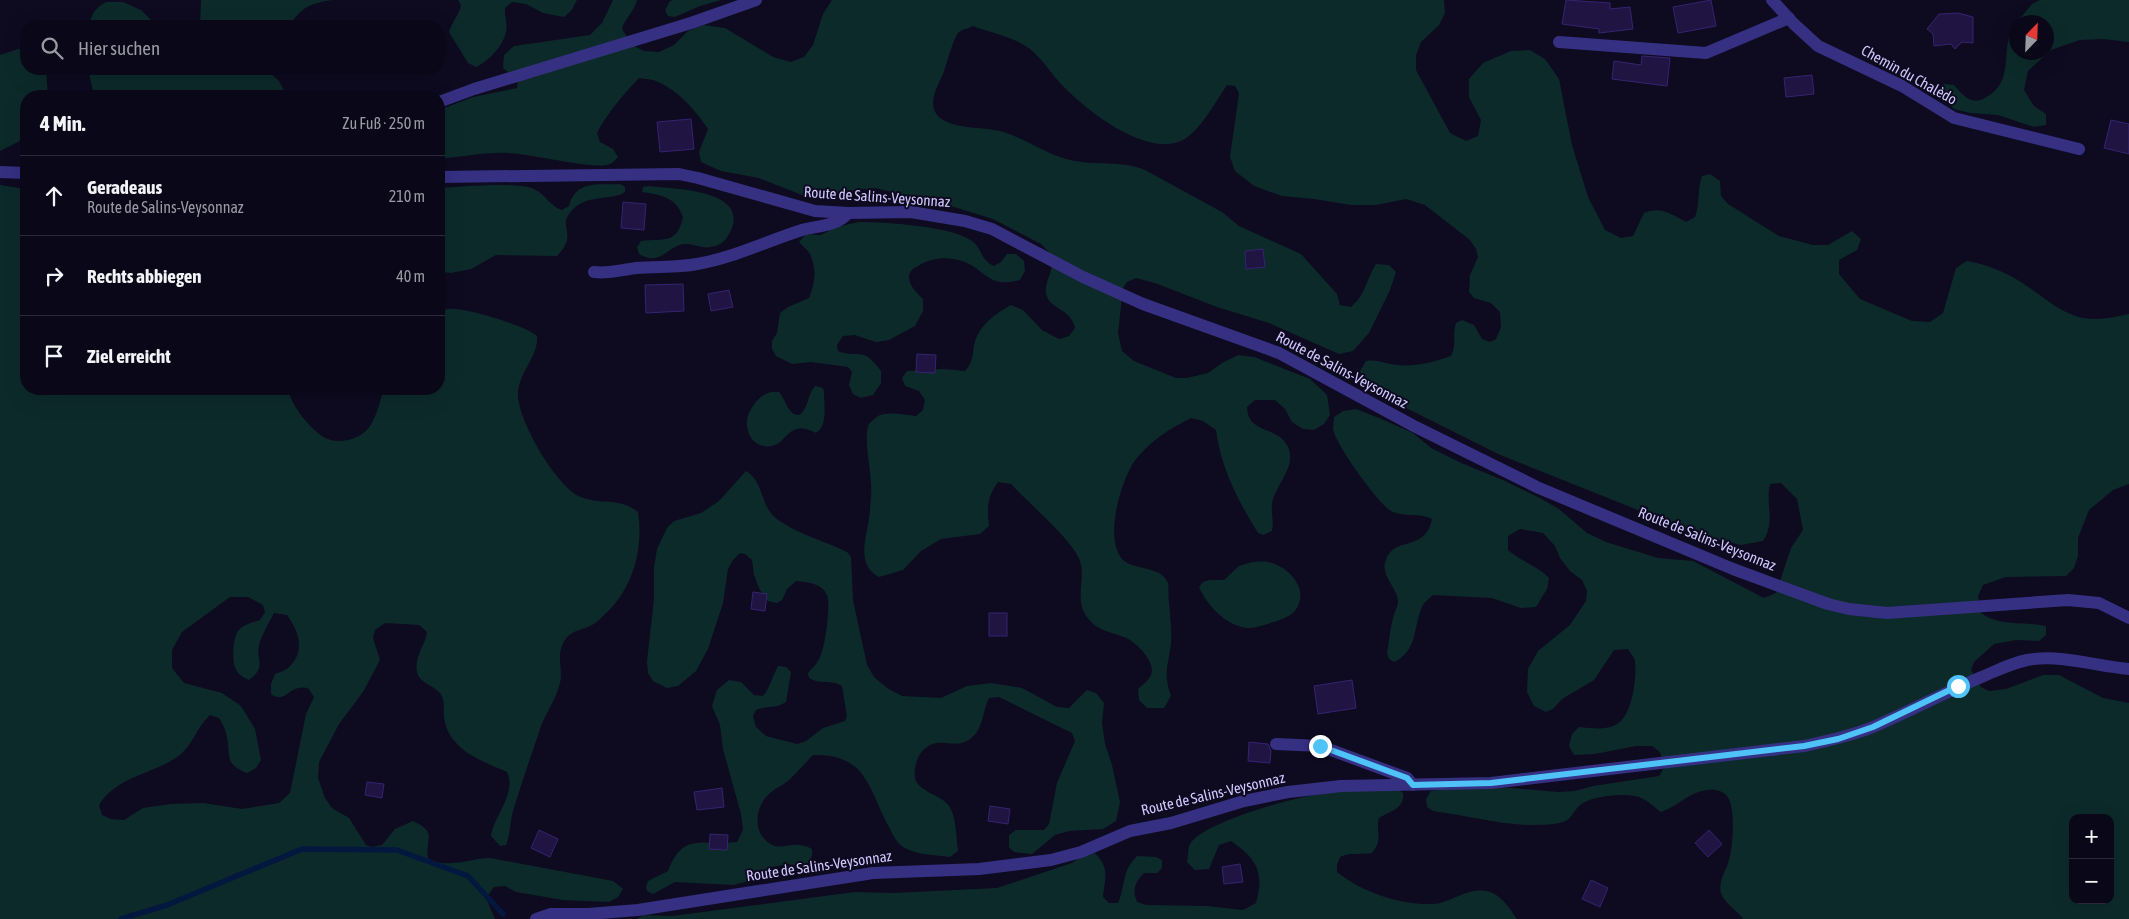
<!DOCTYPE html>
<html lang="de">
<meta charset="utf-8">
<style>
:root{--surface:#0a0818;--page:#181625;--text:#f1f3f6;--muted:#999aa2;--line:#2a2937}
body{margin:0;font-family:"Asap Condensed",sans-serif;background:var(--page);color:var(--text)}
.controls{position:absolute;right:15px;bottom:15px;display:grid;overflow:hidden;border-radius:10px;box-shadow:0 5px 20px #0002}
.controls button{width:45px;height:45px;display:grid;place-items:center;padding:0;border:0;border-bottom:1px solid var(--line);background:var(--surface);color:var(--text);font:25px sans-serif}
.compass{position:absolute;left:2009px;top:15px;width:45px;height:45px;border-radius:50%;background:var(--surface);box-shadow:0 5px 20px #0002;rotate:23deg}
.stop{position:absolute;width:15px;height:15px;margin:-11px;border:4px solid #4fc3f7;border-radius:50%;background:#fff}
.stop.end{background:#4fc3f7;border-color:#fff;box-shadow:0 1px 5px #0008}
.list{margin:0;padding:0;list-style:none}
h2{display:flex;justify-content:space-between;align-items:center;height:65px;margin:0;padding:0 20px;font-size:21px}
h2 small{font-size:16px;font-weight:400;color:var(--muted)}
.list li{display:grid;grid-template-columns:32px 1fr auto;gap:15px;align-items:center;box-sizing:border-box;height:80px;padding:0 20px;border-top:1px solid var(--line)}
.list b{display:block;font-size:19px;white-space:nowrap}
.list p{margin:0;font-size:16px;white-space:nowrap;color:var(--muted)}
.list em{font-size:16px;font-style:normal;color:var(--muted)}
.icon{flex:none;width:28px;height:28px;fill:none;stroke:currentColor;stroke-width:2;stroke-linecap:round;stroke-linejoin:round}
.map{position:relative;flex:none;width:2129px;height:919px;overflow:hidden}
.search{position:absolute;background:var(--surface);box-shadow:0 5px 20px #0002;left:20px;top:20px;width:425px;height:55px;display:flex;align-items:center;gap:12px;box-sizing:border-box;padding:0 18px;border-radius:20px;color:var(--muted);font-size:19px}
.panel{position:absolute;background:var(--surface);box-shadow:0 5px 20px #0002;left:20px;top:90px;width:425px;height:305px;border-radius:20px}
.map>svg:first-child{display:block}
.green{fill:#0d2a2a;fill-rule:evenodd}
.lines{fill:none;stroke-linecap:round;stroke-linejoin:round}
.stream{stroke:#04183f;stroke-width:5.5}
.building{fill:#1f1442;stroke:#352471}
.minor{stroke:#363083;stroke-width:12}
.route{stroke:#4fc3f7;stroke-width:6}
.labels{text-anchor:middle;stroke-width:4;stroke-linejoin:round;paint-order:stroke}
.street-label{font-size:15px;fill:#d0c9ff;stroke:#0e0a20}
</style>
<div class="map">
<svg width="2129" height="919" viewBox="0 0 2129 919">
<rect width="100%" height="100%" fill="#0e0a20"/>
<!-- green -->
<g class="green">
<path d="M201,0h132c-20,2 -34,8 -43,26h-90z"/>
<path d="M458,0h119l-6,11 -7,6 -21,-4 -17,-9 -14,-2 -7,6c-1,8 3,17 1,23 -2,14 -17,30 -30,36l-8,-4 -19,-31c3,-11 10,-16 12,-27z"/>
<path d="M613,0h24c-3,12 -12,18 -15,29l10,16 12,6 15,1 15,-7 14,-14 15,-6 22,3 48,29 18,5 13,-5 9,-12 10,-31 9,-14h612l1,13 -6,12 -18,17 -5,13v15l34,63 16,8 12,-5 3,-16 -12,-23v-18l14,-16 28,-12 19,-1 15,9 14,20 13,66 16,52 17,33 16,8 12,-2 11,-23c17,-7 27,1 42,9l9,-5c5,-14 2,-27 7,-41l8,-2 10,7 1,15 7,8 51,32 34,9h15l24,-14 9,8 -4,11 -18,10v14l21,25 52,22 18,1 13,-9 13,-45 11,-7c19,3 41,12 57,23 18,12 37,30 59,34 16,3 31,-1 46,-4v170l-16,6 -24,20 -11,28v18l-4,12 -8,8 -60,1 -23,8 -5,11 3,17c19,14 43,8 65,13v9l-7,6 -23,-1 -22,4 -20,18 -3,8 10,17 8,4 17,-2 37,-14h16l44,23 26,5v216h-386c-6,-9 -19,-16 -22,-26 -3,-12 5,-22 8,-33 4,-14 7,-53 -2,-64 -6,-7 -17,-7 -25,-5 -16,4 -26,16 -41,21 -9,-6 -15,-14 -26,-16 -12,-3 -45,0 -55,9 -10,10 -8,17 -26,19 -40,5 -82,-8 -121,-13l-6,-4 -1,-8 5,-8 20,-3 49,-1 58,5 17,-1 18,-5 66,-10 5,-8 -4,-16 -8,-6h-16l-41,8 -21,1 -5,-9 3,-12 7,-7c12,1 27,4 38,-3 15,-8 20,-46 18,-62 0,-4 -5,-9 -7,-13l-14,1 -20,30 -32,19 -9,10 -7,3 -12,-6 -7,-14 1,-23 10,-18 32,-26 16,-24 1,-10 -5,-11 -12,-9 -10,-13 -5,-12 -12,-13 -23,-4 -12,7v14c13,11 29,16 41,28l-2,11 -11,18 -15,1 -29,-10 -59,-3c-4,4 -9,7 -11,12 -9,20 -4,44 -28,55l-5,-3 -2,-6c2,-12 3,-23 6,-35 1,-5 4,-10 5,-15 1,-15 -19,-27 -12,-43 9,-25 39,-7 46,-41 -13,-7 -27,-1 -41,-8 -14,-9 -55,-66 -58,-82 0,-4 1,-8 1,-12l9,-6 13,-2 23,9 34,15 18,15 28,14 46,19 33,16 21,12 28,24 19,9 52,16 35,3 71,37 12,-5 15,-45 12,-18 -6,-31 -16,-16 -11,1c-5,21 6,37 -7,57l-22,4 -38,-9 -205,-82 -110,-55 -24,-15 -4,-13 6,-10c12,-2 19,3 31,4 17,2 38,-3 54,-9 6,-11 1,-21 5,-33l6,-3 12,5 8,14 8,3 6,-3 5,-12 -1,-15 -9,-9 -17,-5 -5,-6 1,-17 8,-18 -2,-8 -6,-9 -45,-35 -19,-6 -30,6h-25l-37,-6 -32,-3 -28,-10 -19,-15 -5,-14 9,-64 -4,-7 -8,-1c-11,16 -30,52 -49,57 -36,12 -91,-31 -115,-56 -13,-13 -23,-32 -39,-41 -15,-9 -35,-13 -51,-19 -3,2 -10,3 -14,6 -6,6 -12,32 -16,42 -6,13 -16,30 -5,42 12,13 45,11 62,15 25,7 45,23 70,29 25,6 52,0 75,10l77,42 17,14 62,28 36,40 3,11 11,2c14,-11 16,-29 25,-43l13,1 7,7 -6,18 -21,43 -16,18 -14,3 -70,-31 -52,-16 -62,-24 -19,-5 -9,4 -4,6 -5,45 4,18 12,10 42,17h11l21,-5 14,-10 16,-8 16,2 56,22 17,16 3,20 -6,9 -10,6 -11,-1 -11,-7 -7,-13 -10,-9h-20l-8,7c1,28 31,18 41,40 9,20 -13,38 -16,57 -1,9 2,18 0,27l-9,4 -5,-2c-20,-32 -37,-65 -42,-103l-13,-9 -12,-3c-20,10 -41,23 -55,41 -15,20 -32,78 -14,100 11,12 39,6 46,24 1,6 0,14 1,19 1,14 3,29 2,42 -3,23 -8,28 0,52l-7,12h-17l-8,-8 -1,-11c4,-4 11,-9 13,-14 5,-12 -12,-29 -21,-35 -14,-8 -32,-7 -43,-23 -13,-18 -1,-37 -7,-56 -7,-21 -52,-58 -69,-77l-13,-2c-11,15 -11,26 -9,44l-9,8 -39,5 -20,12 -18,19 -24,7c-25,-13 -11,-43 -9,-66 0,-8 2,-18 1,-26 0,-15 -8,-48 -2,-61 2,-2 7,-7 9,-8 10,-5 27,-1 38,0l7,-6 2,-10 -6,-9 -14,-5 -3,-8 5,-7 37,-2 21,2c9,-9 7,-18 10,-30 5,-16 21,-28 36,-36l12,5 19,20 17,9 10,-3 6,-8c-4,-20 -27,-19 -29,-35 -1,-9 3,-15 5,-23 1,-5 0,-11 0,-16l-10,-10 -48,-25 -42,-13 -76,-18 -28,3 -19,7 -26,-3 -43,-17 -38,-7 -20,-9 -2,-10 9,-23c-12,-18 -29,-38 -50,-47 -5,-3 -13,-3 -19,-4 -16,17 -31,34 -42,55l3,9 13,7 5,8c-7,10 -16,9 -27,8 -28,-2 -55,-10 -84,-12 -22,-1 -46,4 -68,6v-49l34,-13 44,-9 1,-8 -15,-12 1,-13 10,-9 76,-11 12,-12zM2073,818h37v82h-37z"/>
<path d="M673,0h48l-21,6 -25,11 -7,-1 -3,-6 5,-9z"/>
<path d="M2040,0h89v42l-26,-3 -23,1 -29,10 -23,21 -4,19 10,16 12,8v11l-12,2 -36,-12 -28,-2 -16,-4 -16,-17 6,-8 10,1c8,9 16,20 29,14 36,-17 14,-53 33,-76v29h30v-30h-29l15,-18z"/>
<path d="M106,2h17l18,8 16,16h-67c0,-12 6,-18 16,-24z"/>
<path d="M18,49l8,1v19h20l2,27h-22v42l-26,13v-96z"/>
<path d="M88,69h178l13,12 8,15h-193z"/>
<path d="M620,184l5,3v5c-14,10 -41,0 -56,22 -10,14 9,21 -12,42l-61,-1 -25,14 -20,4 -12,-1v-84c22,-1 75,-7 95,1 11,5 16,17 28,21l7,-4c6,-26 29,-21 51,-22z"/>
<path d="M0,185l26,4v200h262c3,16 20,37 34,47 14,10 39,4 48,-10 7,-10 10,-26 14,-37h55v-76c4,-3 10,-5 15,-4 16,0 72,17 83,27 2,21 -20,37 -19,60 1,26 39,92 63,101 23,9 36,-1 57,15 6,38 -6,79 -35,104 -3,3 -7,7 -11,9 -13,7 -23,4 -30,21 -5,12 1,25 -2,37 -4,17 -16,32 -21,49 -9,27 -19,55 -27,83 -2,10 -2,20 -6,30l-6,1 -9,-10c3,-20 26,-43 16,-64 -25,-11 -59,-22 -63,-55 -1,-9 2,-17 -5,-25 -7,-7 -20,-10 -22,-20 -3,-15 8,-26 10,-40l-8,-7 -34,-2 -10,7 -2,8 7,22 -17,32 -24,32 -20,38 -1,16 7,20 7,10 17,10 17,27 6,2 10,-2 13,-16 18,-8c25,12 12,16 15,37 18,12 42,0 62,0l102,19 21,4 10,8 -5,8 -9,5 -46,-2 -47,-8 -11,-6 -11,1 -8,11 9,21h-495zM230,597h18l15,8 2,7 -5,8c-8,3 -16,4 -22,11 -5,6 -6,28 -3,36 2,7 8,10 14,13 18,-13 7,-19 10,-35 3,-11 10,-22 15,-32l13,2c11,15 19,35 3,51 -3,4 -10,6 -15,8l-4,10v10c13,9 16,-4 28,-6 3,-1 6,0 9,0l6,9 -8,17 -16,79 -11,10 -37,6 -39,-6 -32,1 -28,4 -19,12 -13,-1 -9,-4 -3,-10c19,-30 54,-30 81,-50 13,-11 17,-28 30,-40l9,3c3,5 6,10 7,15 6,22 -4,30 21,40l9,-5 5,-8 -6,-31 -14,-23 -19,-13 -38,-10 -12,-15v-18l10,-18z"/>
<path d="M649,186c23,3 97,3 83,42 -5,11 -9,17 -21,19 -9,2 -18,-4 -27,-3 -18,3 -24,23 -45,10l-2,-7 4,-6c23,-3 36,4 42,-24 -7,-20 -22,-22 -41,-25l1,-5z"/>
<path d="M859,222c26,0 93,4 113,19 11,8 8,19 22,25l7,-4 6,-8h9l8,7 1,10 -5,9c-9,2 -18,4 -27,0 -8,-4 -15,-11 -22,-15 -16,-9 -37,-9 -53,1 -4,2 -9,5 -9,11 0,9 8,16 14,22v12l-8,15 -26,14 -13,2 -21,-7 -12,1 -6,9 1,6c11,5 18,1 28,5 6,3 11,10 15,15v12l-8,12 -12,3 -8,-4 -4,-9 3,-13 -4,-5 -37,-5 -19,2 -16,-8 -4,-7v-8l5,-8 3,-20 8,-6 21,-9c6,-14 8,-29 1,-44 -2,-4 -8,-8 -11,-12l7,-8 15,1 15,-8z"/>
<path d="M815,386l8,2 1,4c0,13 4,34 -8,41 -6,-3 -13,-6 -19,-4 -8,2 -12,9 -18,14 -12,8 -28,1 -31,-12 -3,-11 0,-18 7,-28 6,-8 14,-12 24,-11 8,9 8,23 21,23 9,-8 7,-20 15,-29z"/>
<path d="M746,471c18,10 14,36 31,48 20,15 48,22 70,33l4,5 2,43 14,65 7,12 13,11 15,8 39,2 26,-12 24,-3 31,5 35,19 12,1 18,-18 9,3 8,10 -2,20 3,21 7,21 8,37 -4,19 -13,8 -34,2 -14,4 -23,19 -18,-2 -5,-5v-12l7,-5h28l5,-6 8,-41 18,-42 -3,-8 -73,-36 -10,1c-7,14 -5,31 -19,41 -10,8 -22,3 -33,4 -16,2 -24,20 -22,35 3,14 27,17 34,28 8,12 7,32 9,45l-8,6c-14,-2 -33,-2 -45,-9 -8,-4 -12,-13 -16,-21 -21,-38 -21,-73 -76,-72 -8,8 -15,17 -24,25 -6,5 -13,8 -19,13 -16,14 -18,41 2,52 10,5 24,-6 40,4v7l-4,7 -8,3 -13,-2 -15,3 -26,15 -13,3 -58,-3 -22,12 -6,-3 -1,-4 2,-6 20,-10c15,-40 34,-25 69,-29l6,-12 -2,-16 -18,-65 -3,-24 -8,-19 5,-16 12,-10 12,2 13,13 9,1c6,-6 10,-21 15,-30l8,1 5,5 -5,30c-10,7 -18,3 -30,8l-3,6 3,11 10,9 31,8 9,-3 17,-13 22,-7 2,-5 -5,-30c-10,-7 -23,-1 -33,-8l-1,-5c4,-5 10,-10 12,-16 5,-8 11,-54 7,-62 -5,-12 -20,-13 -31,-14l-9,8 -5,11 -5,3 -9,-2 -8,-11 -6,-15 -2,-15 -7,-6 -5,-1 -7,7 -5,9 -5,34 -15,46 -12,22 -18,15 -11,2 -14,-7 -5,-8 -1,-12 7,-62v-32l3,-18 10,-21 7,-7 27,-8 18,-12z"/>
<path d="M1252,562c5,0 11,-1 16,0 18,3 40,24 30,44 -4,9 -13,12 -21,15 -8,2 -18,6 -26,7 -22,1 -44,-22 -52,-41l4,-5 7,-2h14l15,-14z"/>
<path d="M1399,790l4,3c2,16 -13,18 -24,25 -4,15 5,20 -7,35 -12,2 -22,-1 -32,4l-3,8v7c25,20 62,33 95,32 10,0 19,-5 29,-9 29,-12 41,1 56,24h-880l6,-4 29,1 183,-24 37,1 105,-5 75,-25 12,-9 11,-1c15,16 10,24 8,44l6,6h9c8,-18 3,-31 19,-47l19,1 6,3v8l-5,5h-13c-9,9 -12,17 -7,29l9,3 61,1 36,4 13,-7c9,-31 0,-45 -25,-62l-12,4 -10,24 -14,1 -8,-8c1,-5 1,-11 2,-16 9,-24 119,-53 145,-54 21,-2 44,-2 65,-2z"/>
</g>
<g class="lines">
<!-- stream -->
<path class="stream" d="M121,919l46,-14 135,-56 95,1 71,26 35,38"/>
</g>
<!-- building -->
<g class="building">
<path d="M1566,0l44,3v6l20,-2 3,22 -34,4v-4l-37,-5z"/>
<path d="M1711,0l5,26 -38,7 -5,-26z"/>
<path d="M1958,13l15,4v26l-11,-1 -7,7 -4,-5 -17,2 -1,-12 -6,-5 12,-15z"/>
<path d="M1642,56l28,2 -3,28 -55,-7 2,-18 27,4z"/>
<path d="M1812,75l2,19 -28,3 -2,-19z"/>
<path d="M691,119l3,30 -34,3 -3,-30z"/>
<path d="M2111,120l18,4v30l-25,-6z"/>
<path d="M623,202l23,2 -2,26 -23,-2z"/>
<path d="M1263,249l2,18 -19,2 -1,-18z"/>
<path d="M683,284l1,27 -38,2 -1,-28z"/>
<path d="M729,290l4,17 -22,4 -3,-17z"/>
<path d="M917,354l19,1 -1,18 -19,-1z"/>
<path d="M753,592l14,2 -2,17 -14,-2z"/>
<rect x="989" y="613" width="18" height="23"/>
<path d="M1352,680l4,28 -38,6 -4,-28z"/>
<path d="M1249,742l19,2 3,7 -1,12 -22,-2z"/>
<path d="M367,782l17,2 -2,14 -17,-3z"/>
<path d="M722,788l2,19 -27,3 -3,-18z"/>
<path d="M990,806l20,3 -2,15 -20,-3z"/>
<path d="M539,830l19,9 -8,18 -19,-9z"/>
<path d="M1709,830l13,14 -14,13 -13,-14z"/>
<path d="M710,834l18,1 -1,15 -18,-1z"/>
<path d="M1240,864l3,18 -19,2 -2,-17z"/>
<path d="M1591,880l17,8 -8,19 -18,-8z"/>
</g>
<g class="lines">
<!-- minor -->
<g class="minor">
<path d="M1772,0l22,24 24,22 84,40 52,32 125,31"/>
<path d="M1559,42l147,11 83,-35"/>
<path d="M439,102l35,-13 217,-66 65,-23"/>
<path d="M0,172l26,1"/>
<path d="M439,177l240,-3 19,4 117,33 33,2 63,-1 54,9 27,8 91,48 60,27 136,49 133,72 127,63 194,81 95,35 21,5 38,4 181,-13 31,3 30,15"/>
<path d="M594,272c17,2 26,-2 42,-4 20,-2 41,0 61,-4 36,-6 70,-23 105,-34 15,-4 35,-4 46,-17"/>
<path d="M1276,744l44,2 87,32 6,7"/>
<path d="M536,919l15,-5h37l50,-4 235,-37 106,-4 72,-9 30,-8 49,-21 41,-8 73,-22 44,-9 53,-6 150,-3 313,-37c23,-5 47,-10 69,-19 38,-16 74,-36 111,-51 14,-6 28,-13 43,-16 35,-6 67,6 102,9"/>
</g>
</g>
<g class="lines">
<!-- route -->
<path class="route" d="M1320,746l87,32 6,7 78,-2 313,-37 34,-7 35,-12 85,-41"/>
</g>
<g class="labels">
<!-- street labels -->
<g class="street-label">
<text transform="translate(1909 75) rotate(29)" y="5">Chemin du Chalèdo</text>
<text transform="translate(877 197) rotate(4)" y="5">Route de Salins-Veysonnaz</text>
<text transform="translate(1342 370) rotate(28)" y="5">Route de Salins-Veysonnaz</text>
<text transform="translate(1707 539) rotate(22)" y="5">Route de Salins-Veysonnaz</text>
<text transform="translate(1213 794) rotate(-13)" y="5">Route de Salins-Veysonnaz</text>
<text transform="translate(819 866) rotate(-8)" y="5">Route de Salins-Veysonnaz</text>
</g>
</g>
</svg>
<div class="controls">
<button>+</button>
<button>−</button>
</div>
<svg class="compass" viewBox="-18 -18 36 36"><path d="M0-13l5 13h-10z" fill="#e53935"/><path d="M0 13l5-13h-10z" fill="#999aa2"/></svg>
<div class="stop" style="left:1958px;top:686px"></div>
<div class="stop end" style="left:1320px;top:746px"></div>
<div class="search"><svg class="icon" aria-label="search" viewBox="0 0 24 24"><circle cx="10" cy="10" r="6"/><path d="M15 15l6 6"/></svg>Hier suchen</div>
<section class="panel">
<h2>4 Min.<small>Zu Fuß · 250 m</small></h2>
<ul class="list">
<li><svg class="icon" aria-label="ahead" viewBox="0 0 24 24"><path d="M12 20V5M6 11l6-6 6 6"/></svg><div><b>Geradeaus</b><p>Route de Salins-Veysonnaz</p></div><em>210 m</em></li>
<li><svg class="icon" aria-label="right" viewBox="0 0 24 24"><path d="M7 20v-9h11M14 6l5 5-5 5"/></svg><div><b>Rechts abbiegen</b></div><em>40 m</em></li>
<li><svg class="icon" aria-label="arrive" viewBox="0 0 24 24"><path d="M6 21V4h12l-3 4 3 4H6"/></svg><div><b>Ziel erreicht</b></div></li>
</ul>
</section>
</div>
